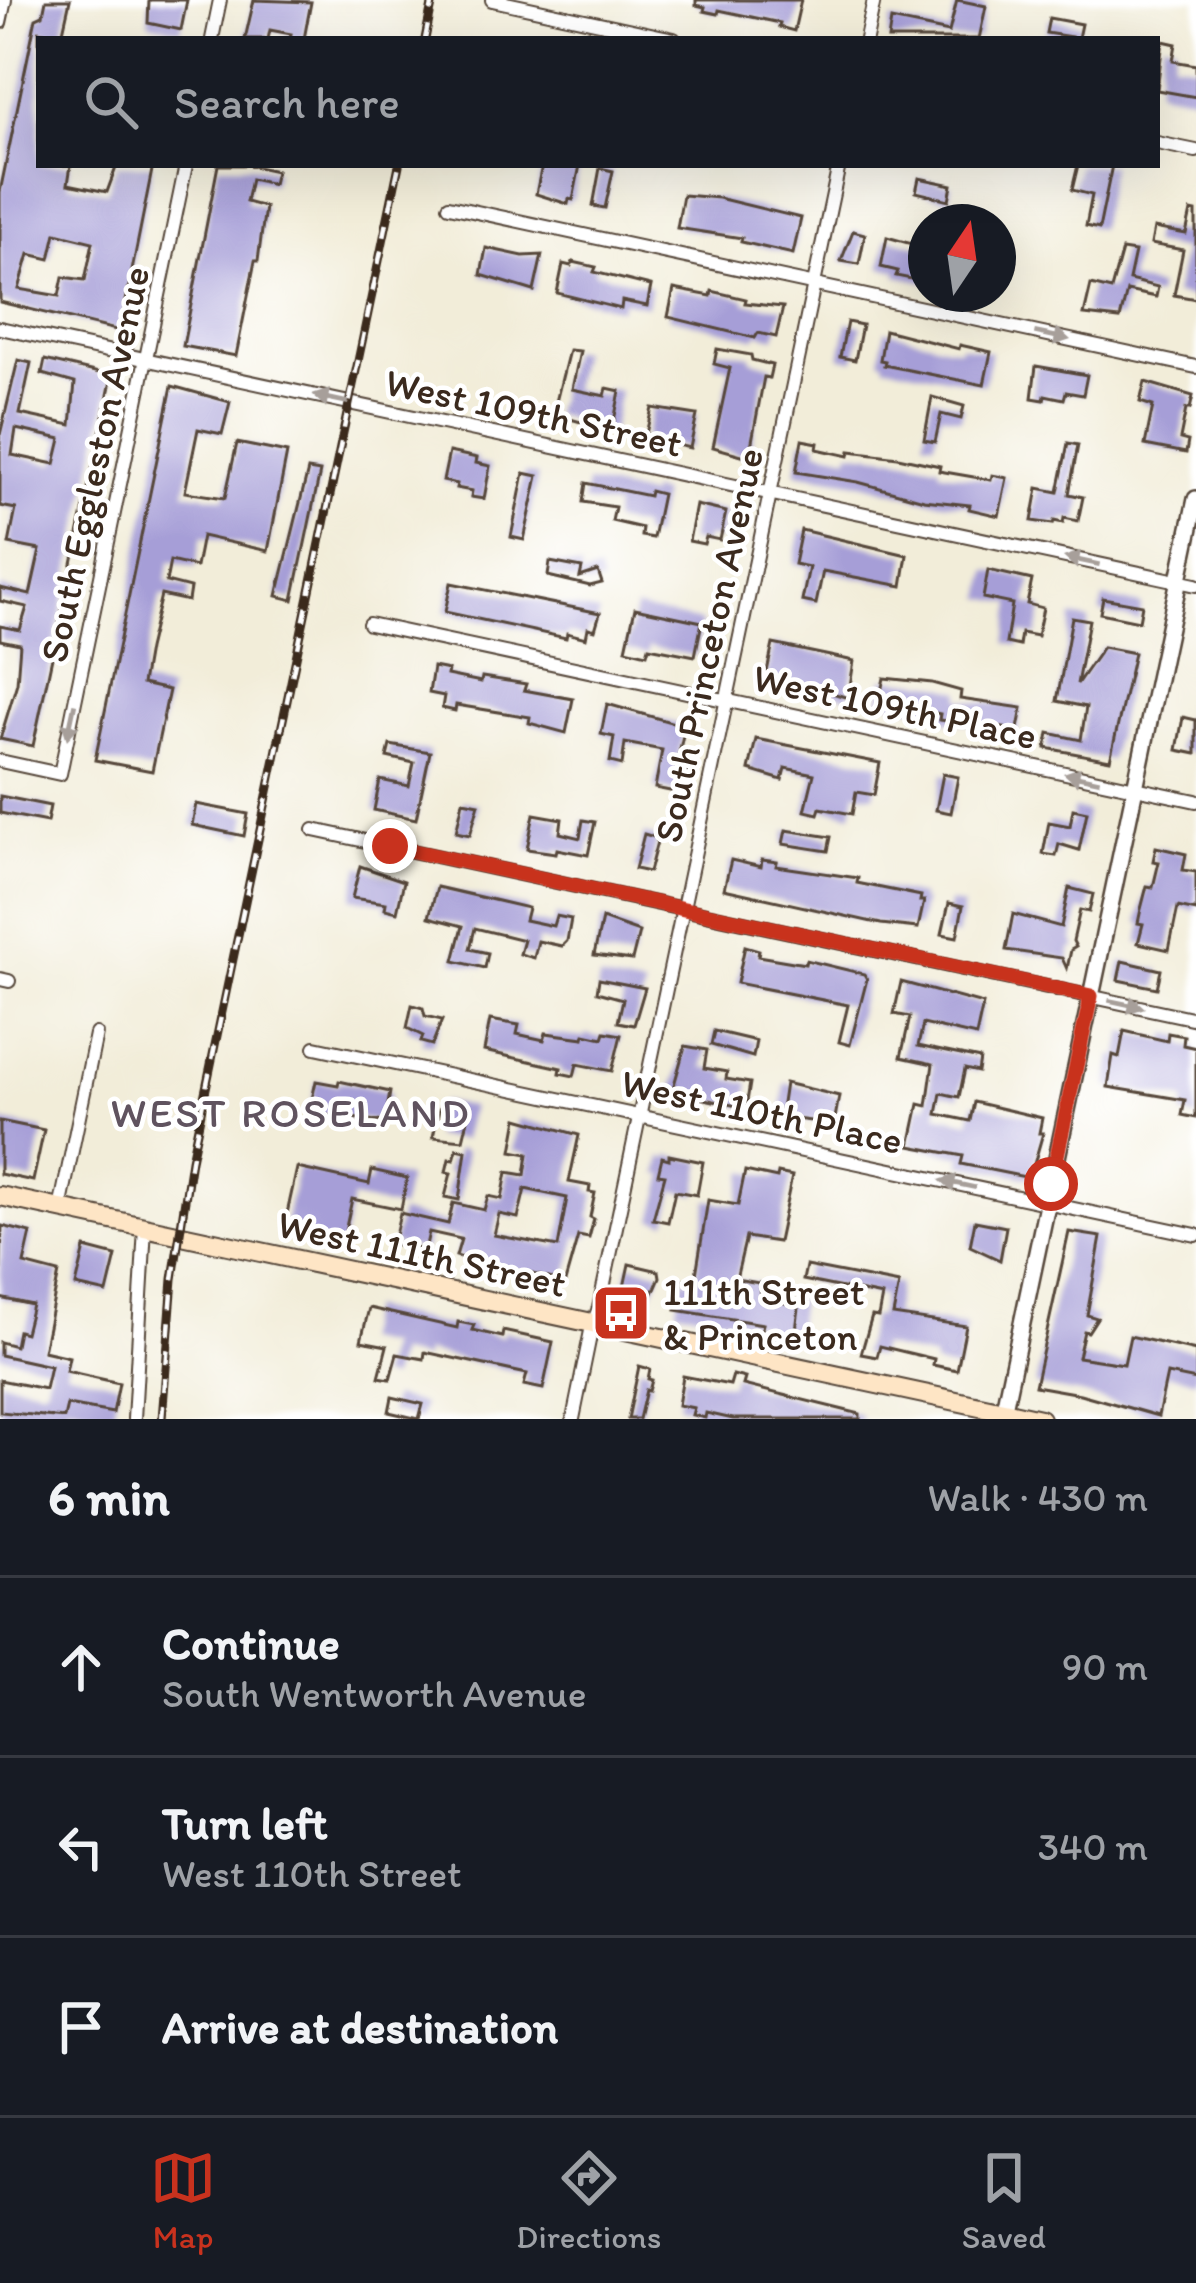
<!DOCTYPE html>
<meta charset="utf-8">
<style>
:root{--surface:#171b24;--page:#242831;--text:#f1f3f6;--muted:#9ea1a6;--line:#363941;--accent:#c8321e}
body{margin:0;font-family:Itim,sans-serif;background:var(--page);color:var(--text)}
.compass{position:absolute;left:908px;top:204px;width:108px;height:108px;border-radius:50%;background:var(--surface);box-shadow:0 12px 48px #0002;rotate:13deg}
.stop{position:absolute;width:36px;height:36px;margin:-27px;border:9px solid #c8321e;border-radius:50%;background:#fff}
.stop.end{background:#c8321e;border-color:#fff;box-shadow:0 3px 12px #0008}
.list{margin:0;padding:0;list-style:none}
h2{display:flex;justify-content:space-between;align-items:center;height:156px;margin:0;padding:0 48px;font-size:51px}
h2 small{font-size:39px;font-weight:400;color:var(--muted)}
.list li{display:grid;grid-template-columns:78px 1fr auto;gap:36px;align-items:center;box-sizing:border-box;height:180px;padding:0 48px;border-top:3px solid var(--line)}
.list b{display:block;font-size:45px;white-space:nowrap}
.list p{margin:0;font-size:39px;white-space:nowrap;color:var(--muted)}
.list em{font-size:39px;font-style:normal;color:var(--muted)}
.icon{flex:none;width:66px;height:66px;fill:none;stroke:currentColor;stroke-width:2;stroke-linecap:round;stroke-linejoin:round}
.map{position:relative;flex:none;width:1196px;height:1419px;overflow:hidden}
.search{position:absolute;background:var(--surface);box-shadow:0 12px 48px #0002;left:36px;right:36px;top:36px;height:132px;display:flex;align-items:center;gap:30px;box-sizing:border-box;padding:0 42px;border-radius:0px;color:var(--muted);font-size:45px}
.sheet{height:696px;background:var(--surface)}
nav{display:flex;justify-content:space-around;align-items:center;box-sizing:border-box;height:168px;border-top:3px solid var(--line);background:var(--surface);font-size:33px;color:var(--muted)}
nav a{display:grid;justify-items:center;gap:6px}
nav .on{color:var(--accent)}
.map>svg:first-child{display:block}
.building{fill:#a69ed7;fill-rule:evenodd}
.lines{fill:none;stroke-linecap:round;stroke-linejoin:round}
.minor-casing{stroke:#56473a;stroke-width:16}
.tertiary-casing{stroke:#56473a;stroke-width:20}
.secondary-casing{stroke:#56473a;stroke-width:22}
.minor{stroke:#fff;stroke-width:12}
.tertiary{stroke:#fff;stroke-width:15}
.secondary{stroke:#fee5c5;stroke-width:18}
.rail-casing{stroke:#3b2a1e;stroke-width:9}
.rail{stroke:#fff;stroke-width:4.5;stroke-dasharray:14;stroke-linecap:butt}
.oneway{fill:#a79f9a}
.route{stroke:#c8321e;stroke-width:15}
.labels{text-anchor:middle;stroke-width:9;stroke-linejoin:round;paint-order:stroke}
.street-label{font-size:39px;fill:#3b2a1e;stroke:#fff}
.poi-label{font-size:39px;fill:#3b2a1e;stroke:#fff;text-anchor:start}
.neighbourhood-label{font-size:42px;letter-spacing:3px;fill:#60535f;stroke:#fff}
</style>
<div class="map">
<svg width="1196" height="1419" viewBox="0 0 1196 1419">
<rect width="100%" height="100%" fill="#fff"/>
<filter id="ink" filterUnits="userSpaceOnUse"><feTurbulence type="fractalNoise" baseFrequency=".00833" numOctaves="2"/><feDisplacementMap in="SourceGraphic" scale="24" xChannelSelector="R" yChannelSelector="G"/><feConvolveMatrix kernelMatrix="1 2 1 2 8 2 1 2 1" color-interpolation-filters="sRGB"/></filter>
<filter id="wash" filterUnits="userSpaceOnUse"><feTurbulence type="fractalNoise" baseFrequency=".004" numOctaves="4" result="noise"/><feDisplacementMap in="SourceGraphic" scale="48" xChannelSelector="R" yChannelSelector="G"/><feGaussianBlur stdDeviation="2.7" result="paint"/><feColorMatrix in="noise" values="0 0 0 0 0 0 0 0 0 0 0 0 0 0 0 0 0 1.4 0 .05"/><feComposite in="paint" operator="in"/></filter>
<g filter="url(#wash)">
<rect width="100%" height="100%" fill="#f2edd9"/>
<g id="blocks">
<!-- building -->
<g class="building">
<path d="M46,0h24l-8,36 -23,-5v134h32l-3,19 39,8 10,-27h36l-33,166 -120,-29v-110l34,-165 2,-9 7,-3zM56,233l37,9 -8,38 -22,-3 -4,19 -40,-7 10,-35 21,5z"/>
<path d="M149,0h38l-6,30 -33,-7z"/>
<path d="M254,0l57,2 -7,37h-14l1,-5 -21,-4 -2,9h-23z"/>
<path d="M696,0h105l-7,31 -15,-4 1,-4 -61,-13 -1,4 -14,-3 1,-4 -9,-2z"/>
<path d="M957,0l29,6 -7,33h-91l3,-19 58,12z"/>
<path d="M1049,18l32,6 -3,14 -32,-5z"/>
<path d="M1163,41l13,3 -3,17 23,4v32l-39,-7z"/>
<path d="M218,165h30l28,6 -3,13 -22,-5 -5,23 19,5 -7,54h-3l-19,95 -53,-10z"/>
<path d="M542,165h38l-7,35 -4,-1 -1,5 -32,-10z"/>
<path d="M1078,165h34l-13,64 -13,-3 6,-31 -20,-5z"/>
<path d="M600,168l13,3 -8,37 -12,-2z"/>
<path d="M919,178l33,7 -3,15 -33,-8z"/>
<path d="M683,195l35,3 83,20 -8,36 -52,-12 1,-4 -65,-10z"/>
<path d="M1191,211l5,1v87l-22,-4 9,-45 -32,-6 3,-16 32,6z"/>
<path d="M853,231l12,3 -6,30 -18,-3z"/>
<path d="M887,237l39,11v34l-30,-6 2,-5 -17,-4z"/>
<path d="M486,248l37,8 19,-1 -8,36 -53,-16z"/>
<path d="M1122,250l13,2 -6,28 29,7 -2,10 -29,-6 -7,28 -36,-4 7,-30 20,5z"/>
<path d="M573,262l23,5 -2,5 57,14 -4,20 -25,-5 -1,8 -64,-16 6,-29 8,2z"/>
<path d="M674,289l37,7 1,-5 34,8 -1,4 38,4 -7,30 -18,-4 -3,5 -87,-21z"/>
<path d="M847,322l15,3 -7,35 -15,-3z"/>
<path d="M885,330l74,19 1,-4 31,7 -7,33 -100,-20 1,-4 -5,-1z"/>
<path d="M717,349l34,6 1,5 20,5 -3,13 -5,-1 -15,80 -36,-10 17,-79 -16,-4z"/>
<path d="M569,350l11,1 -8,38 33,7 2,-8 13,3 -8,40 -59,-17z"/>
<path d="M18,360l13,3 -11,51 51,11 4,-42 -33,-9 3,-14 67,16 -79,370 -33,-7 17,-56 3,-39 -20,-4v-14l20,4 7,-23 -27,-6v-13l30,7 10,-45 -31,-6 7,-35 -16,-3v-71zM16,429l45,10 -6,25 -43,-9z"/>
<path d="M1036,366l51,9 -4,20 -17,-3 -2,7 -19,-4 -1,5 -12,-2z"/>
<path d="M1145,382l48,14 -3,13h-4l-6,30 8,2 -2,12 -41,-8 8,-39 -13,-4z"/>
<path d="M172,386l58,16 -8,32 -24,-5 -13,63 40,6 12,-55 50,10 -19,98 -66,-15 -6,31 -26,-6 -4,21 24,6 -2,13 -27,-6 -13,54 -6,35 27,6 -17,81 -57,-11z"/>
<path d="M932,397l32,9 -3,13 -20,-5 -6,28 -11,-2z"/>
<path d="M652,408l45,7 -7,33 -45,-10z"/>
<path d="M802,440l16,3 -1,6 32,7 1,-5 48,6 42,9 -1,5 52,9 1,-5 15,3 -8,38 -30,-7 1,-4 -46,-5 -66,-18 -62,-10z"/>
<path d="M1068,443l10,2 -9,49 14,3 -5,24 -14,-3 -1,5 -9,-2 -1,3 -21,-3 6,-33 20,4z"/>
<path d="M449,452l28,6 -1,5 14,3 -6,33 -13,-2 1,-6 -16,-3 1,-4 -14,-3z"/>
<path d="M308,470l12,2 -27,128 -16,-4z"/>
<path d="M524,473l14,3 -14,64 -13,-3z"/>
<path d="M586,483l63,13 1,-5 12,3 -9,44 -12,-2 1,-8 -30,-7 3,-14 -32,-5z"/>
<path d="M696,505l30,7 -6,28 -14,-3 -2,7 -15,-3z"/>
<path d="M801,530l106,25 -5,31 -79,-15 -7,33 -14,-3 7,-34 -15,-3z"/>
<path d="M550,562l32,6 -2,9 18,-6 4,12 -12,3 -42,-10z"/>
<path d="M988,570l44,10 -5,24 16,4 -6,28 -16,-3 -2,13 -13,-3 6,-39 -29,-6z"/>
<path d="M451,583l149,30 -5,17 -7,-2 -2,10 -19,-5 -1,5 -121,-26z"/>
<path d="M1103,598l39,7 -3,16 -39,-8z"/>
<path d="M635,608l67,14 -7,34 -46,-9 -2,7 -21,-5z"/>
<path d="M1072,617l17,3 -12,64 26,-37 31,6 -24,107 -64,-12 3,-15 32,7 5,-33 -29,-6z"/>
<path d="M773,644l81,17 -6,37 -40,-13 -43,-4z"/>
<path d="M433,667l15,3 -1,5 34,7 1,-5 44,7 -2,6 49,9 -7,34 -37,-10 1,-6 -74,-12 -1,6 -13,-3 2,-12 -15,-3z"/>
<path d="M884,678l48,5 29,8 -1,8 62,9 -5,26 -14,-2 1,-4 -65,-8 1,-6 -61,-13z"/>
<path d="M607,704l78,22 -9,41 12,3 -3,24 -30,-6 7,-38 -37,-7 -3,22 -12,-3 4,-25 -13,-3z"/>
<path d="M1183,717l13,3v34l-19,-4z"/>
<path d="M756,739l124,24 -6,32 -18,-3 -4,22 -32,-6 -2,6 -13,-3 9,-37 -29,-6 -3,12 -33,-10z"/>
<path d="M390,745l40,7 -14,67 -42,-9 6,-30 29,6 5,-23 -27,-6z"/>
<path d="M943,774l15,3 -7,36 -15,-3z"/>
<path d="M0,796l50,10 -3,16 -47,-9z"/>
<path d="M463,801l16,3 -9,31 -14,-3z"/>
<path d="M196,804l52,10 -4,22 -52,-11z"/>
<path d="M1073,809l14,3 -8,38 -20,-6 -3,12 -13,-2 6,-32 21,4z"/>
<path d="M534,814l28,5 -2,14 20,5 3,-18 12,2 -7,33 -31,-6 -1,4 -29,-4z"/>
<path d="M786,830l45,7 -3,14 -45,-7z"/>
<path d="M644,834l14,4 -9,34 -14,-3z"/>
<path d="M1156,847l30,7 -3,16 13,2v39l-18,-4 -9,43 -31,-7 5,-19 -5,-1 3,-14 6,-23 6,1 6,-25 -6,-1z"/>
<path d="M731,860l30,7 1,-7 15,2 -1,4 82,12 -1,5 64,13 -1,5h4l-6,27 -37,-4 -157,-35z"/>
<path d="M360,866l44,15 -7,31 -12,-3 1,-6 -34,-5z"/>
<path d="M437,887l91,21 -3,12 28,6 3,-10 15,3 -4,22 -5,5 -24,-5 -4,17 -14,-4 4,-14 -49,-12 -5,21 18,4 -3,15 -31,-7 9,-35 -34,-9z"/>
<path d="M1069,888l24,6 -4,18 -9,-2 -7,31 3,6 -5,3 -4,19 -5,-11 -56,-8 7,-36 48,13z"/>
<path d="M949,903l14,3 -6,31 -15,-3z"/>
<path d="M602,919l37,13 -7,28 -38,-5z"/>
<path d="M745,946l14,4 -1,6 47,8 1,-4 58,14 3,5 -17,66 -11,-3 9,-37 -111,-22z"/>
<path d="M1122,961l39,9 -4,18 -39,-8z"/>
<path d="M599,979l46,9 -11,37 -16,-3 5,-23 -26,-7z"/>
<path d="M901,982l82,22 -7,32 -53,-12 -5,22 62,13 -2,13 -13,-3 -6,28 -18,-4 -4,21 33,7 4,-19 68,16 -3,15h4l-13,45 -69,-14 2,-8 -53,-10 9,-42 8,2 6,-42 -32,-7 9,-40 -16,-3z"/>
<path d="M412,1005l11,3 2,8 17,4 -10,25 -11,-3 2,-6 -16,-8z"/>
<path d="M490,1020l29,5 -2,9 27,6 2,-7 38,5 1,-4 18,4 2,-6 16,3 -9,36 -35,-7 -3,12 -14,-3 1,-5 -77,-17z"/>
<path d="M714,1031l42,10 -3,16 -42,-12z"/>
<path d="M1124,1031l43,10 1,-8 16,3 -1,9 13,3v70l-14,-3 3,-15 -77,-13 5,-32 6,2z"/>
<path d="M685,1046l22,4 -3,18 23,4 -1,7 24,4 -4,25 -74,-16z"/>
<path d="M316,1081l22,4 1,-4 51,11 -5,30 -76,-9z"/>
<path d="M785,1083l54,13 -5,28 -54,-7z"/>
<path d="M441,1101l30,6 -8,33 -30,-3z"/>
<path d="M518,1118l61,17 -10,47 21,4 -1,6 6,1 -5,24 4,2 -5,19 -11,-2 -13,46 -77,-19 -2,8 -14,-4 1,-6 -17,-5 5,-17 -32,-7 -4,18 -32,-6 7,-31 48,11 5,-21 31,7 4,-14 14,3 5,-27 18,3 3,-21 -16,-3zM525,1189l42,9 -9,49 -64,-12 5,-21 19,4z"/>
<path d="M0,1121l44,9 -11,51 -33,-7z"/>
<path d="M457,1149l9,2 -7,49 -14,-3 6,-24 -5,-1 3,-13 5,1z"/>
<path d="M669,1155l34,7 -6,33 -22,-4 -7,31 -15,-3 12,-44 -7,-1 4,-17 7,2z"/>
<path d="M297,1168l72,16 3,-14 35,8 -6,31 -49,-10 -10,47 -59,-14z"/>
<path d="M745,1171l32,7 1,-5 14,3 -14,66 -32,-5 -10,42 23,4 1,15 25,5 1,-5 14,3 -5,36 -19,-4 -2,5 -14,-3 3,-11 -87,-14 7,-31 12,2 13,-81 30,5z"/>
<path d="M975,1221l31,6 -6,33 -30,-14z"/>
<path d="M2,1226l29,7 -7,31 35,9 -16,78 26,6 -3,14 53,12 -6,30 -46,-8 -3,13 -64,-6v-32l45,9 5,-23 -50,-11v-13l15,4 3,-15 7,2 7,-28 -32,-7z"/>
<path d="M1069,1232l32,5 -14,78 10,3 -9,14 -4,-1 -6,26 46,7 6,-28 66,15v29l-29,-6 -9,42 -78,-22 -45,-8z"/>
<path d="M85,1248l31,8 -9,37 -31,-7z"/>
<path d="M629,1264l30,7 1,6 -10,23 -13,-3 -3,12 -14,-3z"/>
<path d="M806,1266l93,18 -6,31 73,11 -9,44 -24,-5 1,-6 -54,-13 -3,11 -16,-3 11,-38 6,1 4,-21 -79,-16z"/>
<path d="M369,1308l88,20 1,-6 16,3 -2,5 30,7 1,-6 50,11 -10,47 -19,-4 3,-11 -102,-22 -1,7 -27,-5 -7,25 -11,-2 8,-31 -26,-5z"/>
<path d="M639,1366l11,3 -2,10 4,1 -3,11 -3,-1 -7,29h-11z"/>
<path d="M733,1375l12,3 -2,7 117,29v5h-127l-27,-6 -1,5 -13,-3 2,-7 -16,-3 5,-29 47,9z"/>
<path d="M392,1397l31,7 -4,15 -30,-7z"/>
</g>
</g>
</g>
<g filter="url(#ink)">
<use href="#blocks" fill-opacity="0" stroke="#56473a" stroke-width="3"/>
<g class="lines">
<defs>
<g id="minor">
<path d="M492,0l182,39"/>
<path d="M0,23l5,-23"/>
<path d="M212,39l8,-39"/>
<path d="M866,39l8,-39"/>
<path d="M1157,143l39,8"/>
<path d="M449,206l747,161"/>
<path d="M0,328l1196,257"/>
<path d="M369,624l827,177"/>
<path d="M0,761l60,13 126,-609"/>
<path d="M314,830l882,189"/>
<path d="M0,979l9,2"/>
<path d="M315,1047l881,188"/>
<path d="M60,1209l36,-175"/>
<path d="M134,1419l11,-192"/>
<path d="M573,1419l19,-93 7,-18 240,-1143"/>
</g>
<path id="tertiary" d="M1002,1418l194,-919"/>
<path id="secondary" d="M0,1196l1040,223"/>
</defs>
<!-- minor casing -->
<use href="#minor" class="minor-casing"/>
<!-- tertiary casing -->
<use href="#tertiary" class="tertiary-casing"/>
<!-- secondary casing -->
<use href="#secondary" class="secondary-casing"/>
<!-- minor -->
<use href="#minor" class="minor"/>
<!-- tertiary -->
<use href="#tertiary" class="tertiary"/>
<!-- secondary -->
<use href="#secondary" class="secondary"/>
<defs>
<g id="rail">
<path d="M425,39l8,-39"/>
<path d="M162,1419l11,-140 18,-119 208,-995"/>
</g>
</defs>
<!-- rail casing -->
<use href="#rail" class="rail-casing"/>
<!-- rail -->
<use href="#rail" class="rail"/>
</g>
<!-- one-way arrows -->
<defs><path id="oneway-solid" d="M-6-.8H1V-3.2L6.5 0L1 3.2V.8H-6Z" transform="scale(3)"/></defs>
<g class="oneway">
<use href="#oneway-solid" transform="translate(1052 336) rotate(12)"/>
<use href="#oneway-solid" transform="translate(331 399) rotate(-168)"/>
<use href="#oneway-solid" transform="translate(1082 561) rotate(-168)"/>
<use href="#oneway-solid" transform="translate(71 721) rotate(102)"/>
<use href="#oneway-solid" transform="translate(1082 777) rotate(-168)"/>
<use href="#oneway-solid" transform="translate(1126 1004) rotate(12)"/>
<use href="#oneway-solid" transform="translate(958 1184) rotate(-168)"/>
</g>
</g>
<g class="lines" filter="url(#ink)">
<!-- route -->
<path class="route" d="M390,846l701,150 -40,188"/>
</g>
<!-- icons -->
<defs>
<symbol id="bus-square" viewBox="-11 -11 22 22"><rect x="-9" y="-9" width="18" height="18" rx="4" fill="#c8321e" stroke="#fff"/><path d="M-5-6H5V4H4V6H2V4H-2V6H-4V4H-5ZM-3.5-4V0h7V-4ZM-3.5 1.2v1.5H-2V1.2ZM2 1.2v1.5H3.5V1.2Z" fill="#fff"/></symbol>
</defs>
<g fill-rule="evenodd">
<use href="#bus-square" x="588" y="1280" width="66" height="66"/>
</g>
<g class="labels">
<!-- street labels -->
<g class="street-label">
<text transform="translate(534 412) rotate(12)" y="14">West 109th Street</text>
<text transform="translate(94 464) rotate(-78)" y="14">South Eggleston Avenue</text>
<text transform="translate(708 645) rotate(-78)" y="14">South Princeton Avenue</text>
<text transform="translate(895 706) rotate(12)" y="14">West 109th Place</text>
<text transform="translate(762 1111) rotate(12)" y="14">West 110th Place</text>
<text transform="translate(422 1253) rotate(12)" y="14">West 111th Street</text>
</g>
<!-- poi labels -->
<g class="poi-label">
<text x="663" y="1305">111th Street<tspan x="663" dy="45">&amp; Princeton</tspan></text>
</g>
<!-- neighbourhood labels -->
<g class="neighbourhood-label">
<text x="291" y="1127">WEST ROSELAND</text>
</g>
</g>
</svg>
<svg class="compass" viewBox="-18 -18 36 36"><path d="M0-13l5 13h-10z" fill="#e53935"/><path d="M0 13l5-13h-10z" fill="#9ea1a6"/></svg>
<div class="stop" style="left:1051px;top:1184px"></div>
<div class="stop end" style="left:390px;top:846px"></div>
<div class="search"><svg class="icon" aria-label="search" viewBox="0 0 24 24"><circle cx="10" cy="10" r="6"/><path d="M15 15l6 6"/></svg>Search here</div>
</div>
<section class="sheet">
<h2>6 min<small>Walk · 430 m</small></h2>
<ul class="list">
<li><svg class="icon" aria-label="ahead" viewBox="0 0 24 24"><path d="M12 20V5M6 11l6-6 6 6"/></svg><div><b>Continue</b><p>South Wentworth Avenue</p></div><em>90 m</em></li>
<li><svg class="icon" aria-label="left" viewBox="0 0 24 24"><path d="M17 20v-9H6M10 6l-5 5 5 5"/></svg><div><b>Turn left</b><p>West 110th Street</p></div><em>340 m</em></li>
<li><svg class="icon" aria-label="arrive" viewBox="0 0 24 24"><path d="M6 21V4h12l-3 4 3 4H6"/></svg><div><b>Arrive at destination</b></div></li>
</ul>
</section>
<nav>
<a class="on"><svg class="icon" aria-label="map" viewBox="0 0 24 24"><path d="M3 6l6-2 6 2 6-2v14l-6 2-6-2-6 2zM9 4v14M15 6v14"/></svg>Map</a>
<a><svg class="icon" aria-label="directions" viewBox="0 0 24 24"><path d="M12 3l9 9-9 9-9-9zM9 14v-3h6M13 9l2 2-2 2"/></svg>Directions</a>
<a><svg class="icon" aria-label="saved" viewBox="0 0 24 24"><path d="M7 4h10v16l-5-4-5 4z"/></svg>Saved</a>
</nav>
